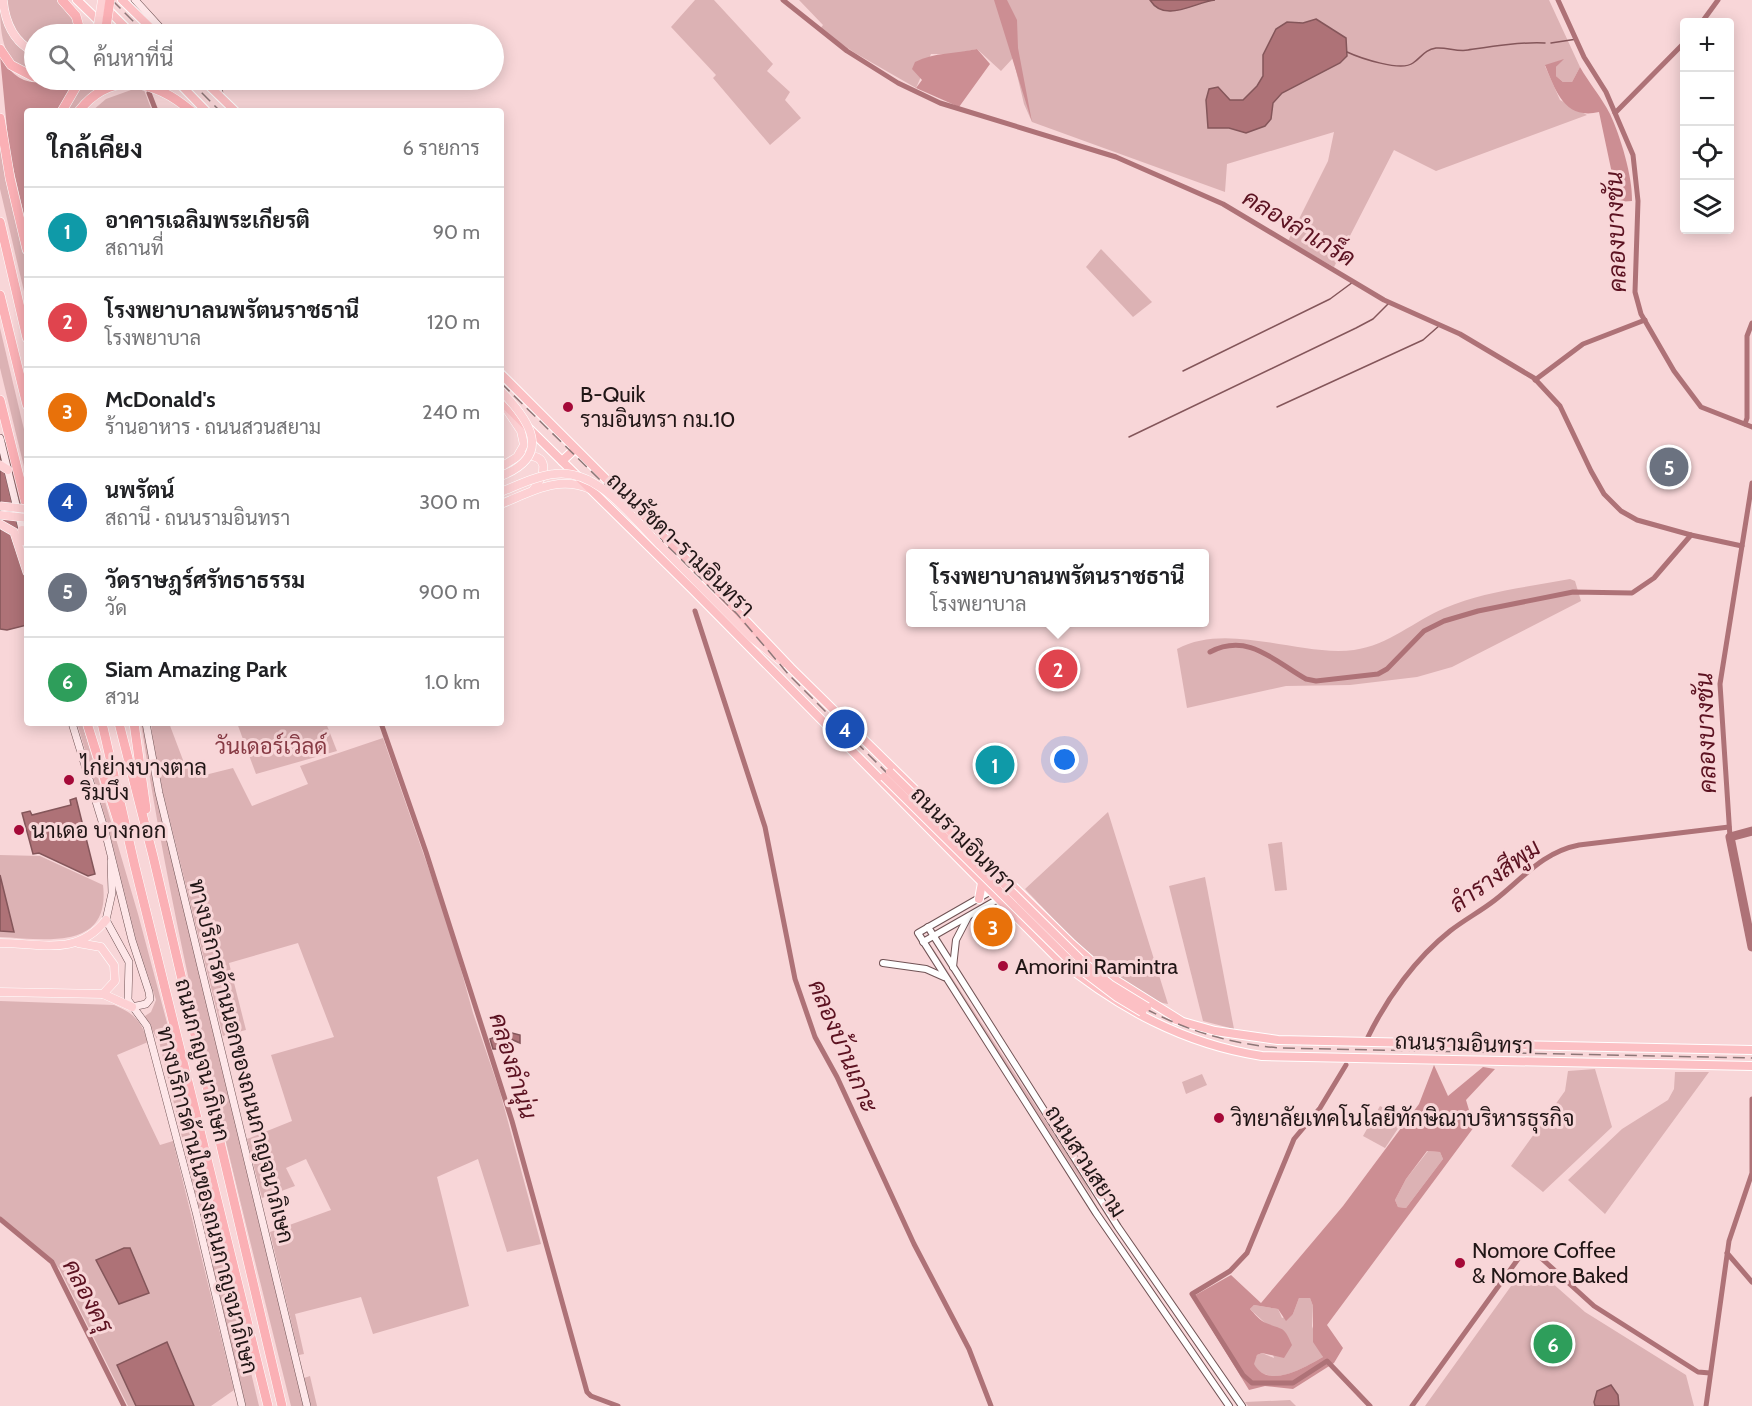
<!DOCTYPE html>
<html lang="th">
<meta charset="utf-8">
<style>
:root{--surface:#fff;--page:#f6f6f6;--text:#202124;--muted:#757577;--line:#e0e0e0;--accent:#0f766e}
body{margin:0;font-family:Cabin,Sarabun,sans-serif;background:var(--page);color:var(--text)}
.controls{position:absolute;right:18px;top:18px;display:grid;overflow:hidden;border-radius:6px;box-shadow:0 3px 15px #0003}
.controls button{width:54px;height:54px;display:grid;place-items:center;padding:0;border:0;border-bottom:2px solid var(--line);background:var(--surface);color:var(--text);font:30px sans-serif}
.you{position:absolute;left:1065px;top:760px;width:21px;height:21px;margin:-15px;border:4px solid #fff;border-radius:50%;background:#1a73e8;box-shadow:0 0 0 9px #1a73e833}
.badge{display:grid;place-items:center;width:39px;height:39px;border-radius:50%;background:var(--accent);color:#fff;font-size:20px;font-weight:700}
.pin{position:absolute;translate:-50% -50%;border:3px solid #fff;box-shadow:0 2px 6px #0006}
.popup{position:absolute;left:906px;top:549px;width:303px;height:78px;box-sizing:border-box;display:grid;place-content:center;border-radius:6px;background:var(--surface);filter:drop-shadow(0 2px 4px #0005);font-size:20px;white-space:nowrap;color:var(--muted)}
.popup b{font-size:22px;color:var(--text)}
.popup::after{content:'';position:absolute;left:50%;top:100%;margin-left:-12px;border:12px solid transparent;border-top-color:var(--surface)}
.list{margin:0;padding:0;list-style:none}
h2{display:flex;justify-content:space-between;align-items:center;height:78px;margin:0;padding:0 24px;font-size:26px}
h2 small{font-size:20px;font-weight:400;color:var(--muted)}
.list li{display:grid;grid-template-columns:39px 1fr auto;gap:18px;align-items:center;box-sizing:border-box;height:90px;padding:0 24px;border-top:2px solid var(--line)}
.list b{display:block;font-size:22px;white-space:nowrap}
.list p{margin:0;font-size:20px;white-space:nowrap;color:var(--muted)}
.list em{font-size:20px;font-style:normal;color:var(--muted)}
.icon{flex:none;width:33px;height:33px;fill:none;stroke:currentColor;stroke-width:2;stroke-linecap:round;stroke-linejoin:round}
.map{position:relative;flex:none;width:1752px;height:1406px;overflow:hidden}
.search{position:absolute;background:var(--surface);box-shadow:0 3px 15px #0003;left:24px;top:24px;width:480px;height:66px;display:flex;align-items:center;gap:15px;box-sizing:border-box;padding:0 21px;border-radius:33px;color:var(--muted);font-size:22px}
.panel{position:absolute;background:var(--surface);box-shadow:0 3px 15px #0003;left:24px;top:108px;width:480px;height:618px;border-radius:6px}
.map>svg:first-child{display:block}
.green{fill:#dcb2b4}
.forest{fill:#cc8e93;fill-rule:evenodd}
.water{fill:#ae7277;stroke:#84565a;stroke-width:1.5}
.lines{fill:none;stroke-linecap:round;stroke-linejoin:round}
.stream{stroke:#84565a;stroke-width:1.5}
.canal{stroke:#ae7277;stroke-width:5}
.river{stroke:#ae7277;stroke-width:9}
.tertiary-casing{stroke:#705355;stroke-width:8}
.secondary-casing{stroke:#705355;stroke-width:8}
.primary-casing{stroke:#fff;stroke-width:9}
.trunk-casing{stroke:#fff;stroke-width:10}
.motorway-casing{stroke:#fff;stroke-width:10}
.tertiary{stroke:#fff;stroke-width:6}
.secondary{stroke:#fee7e9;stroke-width:7}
.primary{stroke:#fdd0d3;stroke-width:8}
.trunk{stroke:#fcc0c4;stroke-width:8}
.motorway{stroke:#fbb0b5;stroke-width:9}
.rail{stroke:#8e7778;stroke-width:1.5;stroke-dasharray:12 6;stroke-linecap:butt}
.primary-bridge-casing{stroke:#fff;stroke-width:9;stroke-linecap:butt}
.trunk-bridge-casing{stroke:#fff;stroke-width:10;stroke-linecap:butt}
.motorway-bridge-casing{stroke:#fff;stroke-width:10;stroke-linecap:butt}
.primary-bridge{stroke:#fdd0d3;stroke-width:8}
.trunk-bridge{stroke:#fcc0c4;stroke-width:8}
.motorway-bridge{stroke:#fbb0b5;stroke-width:9}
.poi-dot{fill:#a50938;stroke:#f8d6d8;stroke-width:2}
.labels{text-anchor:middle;stroke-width:6;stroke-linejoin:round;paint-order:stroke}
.poi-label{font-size:22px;fill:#211616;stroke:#f8d6d8;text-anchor:start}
.street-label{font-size:22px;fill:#211616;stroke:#f8d6d8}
.park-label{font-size:22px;fill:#883b45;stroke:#f8d6d8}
.water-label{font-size:24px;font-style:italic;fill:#5c1221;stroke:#f8d6d8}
</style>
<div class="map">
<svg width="1752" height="1406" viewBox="0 0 1752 1406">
<rect width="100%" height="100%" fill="#f8d6d8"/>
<!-- green -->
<g class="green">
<path d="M0,0h57l18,23 3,11h-44v37c-34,-4 -34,-43 -34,-71z"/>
<path d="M695,0h19l59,64 -6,7 23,21 -5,8 16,18 -31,27 -57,-67 3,-3 -45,-48z"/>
<path d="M799,0h750l31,67 -8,15h-9l-7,-6v-9l6,-7 -17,6 15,34 27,15 -151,56 -42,-21 -60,117 -46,-26 40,-80 6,-29 -107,32 -2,28 -193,-70 -8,-18 -11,-46 -12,13 -24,-22 -23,5h-23l-15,34 -61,-35 -35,-24 3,-4z"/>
<path d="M78,80h73l2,2c-11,-1 -22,-3 -33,0 -24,7 -29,29 -59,29z"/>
<path d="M131,90h13l8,21h-60l14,-12z"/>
<path d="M0,134l10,57 17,70v43l-27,-115z"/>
<path d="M1101,249l51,53 -19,15 -47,-50z"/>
<path d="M0,328l27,114v37l-27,-111z"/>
<path d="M1570,579l5,2 6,20 -129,66 -35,10 -67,8 -64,1 -99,22 -10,-59c51,-28 122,8 177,1 35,-5 60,-29 91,-42 39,-17 84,-21 125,-29z"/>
<path d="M77,723h5l56,191 36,135 85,357h-13l-86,-361 -15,-29 6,-4 5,-12 -20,-61 -27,-109z"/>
<path d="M141,723h2l8,47 153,636h-13c-56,-226 -115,-453 -150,-683z"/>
<path d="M151,723h18l17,45 10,-2 5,10 32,-8 19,38 56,-22 -8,-18 83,-28 67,192 23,83 27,79 41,152 -34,8 -29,-93 -41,18 32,129 -96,28 -12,-37 -66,17 9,40 -5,1 -29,-123 61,-22 -25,-51 -20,9 9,18 -33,12 -15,-59 45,-18 -21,-66 63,-18 -36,-94 -69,20 17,67 -23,6 -68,-276z"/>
<path d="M237,723h89l11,28 -81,23z"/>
<path d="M1108,812l60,192c-43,-6 -112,-83 -143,-115z"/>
<path d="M1282,842l5,48 -12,1 -7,-47z"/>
<path d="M0,855l40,1 63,29c8,67 -60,54 -103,52z"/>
<path d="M1205,877l29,152 -31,-8 -34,-135z"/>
<path d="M932,947l152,233 11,22 -155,-238z"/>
<path d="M0,1001l114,4c20,8 28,17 34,37l-31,13 43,90 13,-4 61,249 -23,16h-17l-27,-64 -50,23 19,41h-8l-69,-138 -59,-52z"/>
<path d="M1595,1069l17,58 -69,65 -32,-26 54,-75 3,-20z"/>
<path d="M1675,1072h34l-104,142 -37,-34 54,-51 46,-29 6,-11z"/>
<path d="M1202,1074l5,11 -21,9 -4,-12z"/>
<path d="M1380,1106l18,9 -5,8 6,4 -14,21 -22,-12z"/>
<path d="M1428,1151l12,1 3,7 -37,49 -8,-1 -3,-7 11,-21z"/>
<path d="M1542,1274l43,38 101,63 8,31h-269l94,-131z"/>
<path d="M1299,1298h11l3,8 -1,20 11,31c-18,10 -54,33 -70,7l4,-9 5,-2 12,5 -9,-35 -15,-14 4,-4 24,4 4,9 11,-4z"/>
<path d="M310,1376l7,30h-6l-7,-28z"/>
<path d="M1290,1400l6,6h-48l-3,-4z"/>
</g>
<!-- forest -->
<g class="forest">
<path d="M994,0h13l10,20 1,28 14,74z"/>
<path d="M977,49l13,15 -31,43 -43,-19 6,-8 -10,-11 3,-7c20,-10 40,-8 62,-13z"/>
<path d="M0,56c22,38 43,24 78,24l-17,31h-34v117l-18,-78z"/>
<path d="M1564,59l-8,8v9l7,6h9l8,-15c9,16 22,31 30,47 10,21 23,63 22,87l-14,1 -19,-90c-34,8 -43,-20 -54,-47z"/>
<path d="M1434,1065l14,31 35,-29 12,2 -29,31 8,27 -147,198 16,23 -9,15 -41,26 -28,-3 -16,4 -57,-93 39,-22 30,28 82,-97 76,-102zM1427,1151l13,1 3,7 -37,49 -8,-1 -3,-7 11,-21zM1299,1298h11l3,8v36l10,15c-18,10 -55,33 -69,7l3,-9 5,-2 22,5 8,-13c-8,-20 -10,-15 -26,-22 -6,-2 -12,-10 -16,-14l4,-4 24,4 8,12 7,-7z"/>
</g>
<!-- water -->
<g class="water">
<path d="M1150,0h65c-20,2 -50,24 -65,0z"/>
<path d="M1316,19l30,19 1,18 -7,7 -58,30 -9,10 -2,16 -6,7 -19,7 -17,-5h-21l-2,-28 3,-11 9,-2 12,13h13l14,-14 6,-10v-21l13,-26 11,-7 16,1z"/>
<path d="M0,442l14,2 13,48v133l-20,5 -7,-1z"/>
<path d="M76,798l19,76 -7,2 -49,-23 -6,1 -11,-41 8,-2 2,4 39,-10 -1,-5z"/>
<path d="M0,875l14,57 -14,-1z"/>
<path d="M508,1032l12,3v8l-14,-6 -5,3 -3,9h-5l-3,-10z"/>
<path d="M124,1248h6l19,45 -30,11 -23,-44z"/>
<path d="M167,1342l27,64h-58l-19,-41z"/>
<path d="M1611,1385l7,10 1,11h-24l-1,-4 3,-11z"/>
</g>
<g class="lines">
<!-- stream -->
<g class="stream">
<path d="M1551,43l26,-4"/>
<path d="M1347,52c13,6 54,20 66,11 9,-6 11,-13 23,-15 11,-1 21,4 32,2 26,-4 50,-8 77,-7"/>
<path d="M1183,371l147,-72 23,-17"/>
<path d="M1277,407l146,-67 17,-15"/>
<path d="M1129,437l227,-109 17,-9 17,-17"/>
</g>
<!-- canal -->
<g class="canal">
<path d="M783,0l64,51 51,32 42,20 176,54 107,47 161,96 76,34 74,44 26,28 31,65 13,23 17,17 16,9 54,15 51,11"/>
<path d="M1558,0l26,57 22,35 27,63 5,46 -3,91 6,22 33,57 27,36 51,20"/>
<path d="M1702,22l16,-22"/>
<path d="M149,93l7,18"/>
<path d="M1615,113l69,-70"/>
<path d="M1535,380l48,-36 62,-24"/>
<path d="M1745,424l2,-6v-82l5,-13"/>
<path d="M695,611l70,216 30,152 20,58 22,40 77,167 55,105 22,57"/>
<path d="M1210,652c38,-20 64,9 96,27l10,2 62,-7 9,-5 37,-38 20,-10 34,-10 95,-19 59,1 22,-15 37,-43"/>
<path d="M381,723l45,129 86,269 75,271 4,4 27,10"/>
<path d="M1730,837l-10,-153 32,-201"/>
<path d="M1368,1037c19,-39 48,-79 82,-106 14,-11 31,-20 45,-31 28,-22 48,-48 84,-55l150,-18"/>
<path d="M1346,1065l-26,43 -26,31 -47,114 -17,18 -38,23 51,81 9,8h41l34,-22 43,45"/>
<path d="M0,1219l52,43 72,144"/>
<path d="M1727,1253l25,29"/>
<path d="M1412,1406l114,-158h4l64,58 104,66 12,1"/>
<path d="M1706,1406l23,-165 23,-68v-74"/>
</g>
<!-- river -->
<path class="river" d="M1752,831l-22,6 22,110"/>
<defs>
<g id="tertiary">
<path d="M993,890l-75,43 178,280 133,193"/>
<path d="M928,927l190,300 124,179"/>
<path d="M923,942l77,-44"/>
<path d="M883,963l43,6 18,8"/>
<path d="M953,967l3,-27 12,-23"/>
</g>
<g id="secondary">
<path d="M135,0l31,34"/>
<path d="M210,80l9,12"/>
<path d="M0,438l27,112"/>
<path d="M72,723l33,108 27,109 17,52 1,7 -4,5 -14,3"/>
<path d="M146,723l13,70 148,613"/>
<path d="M111,861l1,32 -6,27 23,42 -1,38 19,26 49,186 46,194"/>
</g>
<g id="primary">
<path d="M3,0c2,22 11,42 31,52"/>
<path d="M522,456c29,-3 24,18 11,34"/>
<path d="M0,465l8,5"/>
<path d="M501,467l16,-10 7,-12 -3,-14 -14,-21"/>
<path d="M501,504c30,-12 57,-29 89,-15"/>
<path d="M0,524l14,8 13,40"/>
<path d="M17,540l6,1 -1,-11"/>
<path d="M659,544l93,94 31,25"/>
<path d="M0,943c41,0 76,14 106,-23"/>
<path d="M78,943l23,4 13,18 1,16 -12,13"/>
<path d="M0,992l103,2 29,13"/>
</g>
<g id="trunk">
<path d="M77,0l35,34"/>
<path d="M122,0l35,34"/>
<path d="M105,7l27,27"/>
<path d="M176,80l30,31"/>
<path d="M203,80l32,31"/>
<path d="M501,374l208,208 82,86 281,276 34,30 75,47"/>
<path d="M501,401l192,189 364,368c61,50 127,86 205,98l490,10"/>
<path d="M562,461l13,-12"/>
<path d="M979,899l3,-16"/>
<path d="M1176,1020l39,11 63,9 474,10"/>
</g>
<g id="motorway">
<path d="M62,0l14,16 5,18"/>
<path d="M0,49l11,16 23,12"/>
<path d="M62,111l18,-31"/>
<path d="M79,111c33,-42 77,-30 112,0"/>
<path d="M0,118l10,60 17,72"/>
<path d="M0,222l27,116"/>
<path d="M0,295l27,110"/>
<path d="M0,400l27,108"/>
<path d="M87,723l34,108"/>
<path d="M102,723l33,144 133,539"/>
<path d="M119,723l34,133 129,550"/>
<path d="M134,723l12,86"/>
</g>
</defs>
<!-- tertiary casing -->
<use href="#tertiary" class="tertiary-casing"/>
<!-- secondary casing -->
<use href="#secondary" class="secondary-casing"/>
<!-- primary casing -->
<use href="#primary" class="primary-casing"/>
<!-- trunk casing -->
<use href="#trunk" class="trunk-casing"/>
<!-- motorway casing -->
<use href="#motorway" class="motorway-casing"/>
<!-- tertiary -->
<use href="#tertiary" class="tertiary"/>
<!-- secondary -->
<use href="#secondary" class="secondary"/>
<!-- primary -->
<use href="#primary" class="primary"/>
<!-- trunk -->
<use href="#trunk" class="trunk"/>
<!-- motorway -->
<use href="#motorway" class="motorway"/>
<!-- rail -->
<g class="rail">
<path d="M112,0l34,34"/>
<path d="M189,80l31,31"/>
<path d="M501,383l236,231 52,61 271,271c62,59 134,95 220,102l472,10"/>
</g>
<defs>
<g id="primary-bridge">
<path d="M92,34l6,-9 4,-25"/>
<path d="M501,391c28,29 53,64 0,85"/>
<path d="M501,492c17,-7 35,-16 53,-18 44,-6 77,43 105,70"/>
<path d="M0,506l27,3"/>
<path d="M0,515l27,3"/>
</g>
<g id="trunk-bridge">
<path d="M890,772l193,190 28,23 36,22"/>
<path d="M884,777l188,186 45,34 25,15"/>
</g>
<path id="motorway-bridge" d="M105,34l5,-34"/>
</defs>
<!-- primary-bridge casing -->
<use href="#primary-bridge" class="primary-bridge-casing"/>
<!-- trunk-bridge casing -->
<use href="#trunk-bridge" class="trunk-bridge-casing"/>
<!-- motorway-bridge casing -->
<use href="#motorway-bridge" class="motorway-bridge-casing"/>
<!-- primary-bridge -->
<use href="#primary-bridge" class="primary-bridge"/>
<!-- trunk-bridge -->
<use href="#trunk-bridge" class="trunk-bridge"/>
<!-- motorway-bridge -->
<use href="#motorway-bridge" class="motorway-bridge"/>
</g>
<!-- markers -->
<g class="poi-dot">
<circle cx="568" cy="407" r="6"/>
<circle cx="69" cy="780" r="6"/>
<circle cx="19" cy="830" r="6"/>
<circle cx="1003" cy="966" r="6"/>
<circle cx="1219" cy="1118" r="6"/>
<circle cx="1460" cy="1263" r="6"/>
</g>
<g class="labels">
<!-- poi labels -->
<g class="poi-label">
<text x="580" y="402">B-Quik<tspan x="580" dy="25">รามอินทรา กม.10</tspan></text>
<text x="81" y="775">ไก่ย่างบางตาล<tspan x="81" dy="25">ริมบึง</tspan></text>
<text x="31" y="838">นาเดอ บางกอก</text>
<text x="1015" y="974">Amorini Ramintra</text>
<text x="1231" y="1126">วิทยาลัยเทคโนโลยีทักษิณาบริหารธุรกิจ</text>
<text x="1472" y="1258">Nomore Coffee<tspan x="1472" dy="25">&amp; Nomore Baked</tspan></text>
</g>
<!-- street labels -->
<g class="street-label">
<text transform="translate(681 544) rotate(44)" y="8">ถนนรัชดา-รามอินทรา</text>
<text transform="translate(964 839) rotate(45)" y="8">ถนนรามอินทรา</text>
<text transform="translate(1464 1043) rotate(2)" y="8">ถนนรามอินทรา</text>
<text transform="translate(203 1060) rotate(76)" y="8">ถนนกาญจนาภิเษก</text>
<text transform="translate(242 1061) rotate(76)" y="8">ทางบริการด้านนอกของถนนกาญจนาภิเษก</text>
<text transform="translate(1086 1161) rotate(57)" y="8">ถนนสวนสยาม</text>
<text transform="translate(208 1200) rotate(76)" y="8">ทางบริการด้านในของถนนกาญจนาภิเษก</text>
</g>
<!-- park labels -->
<g class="park-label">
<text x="271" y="754">วันเดอร์เวิลด์</text>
</g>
<!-- water labels -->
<g class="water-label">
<text transform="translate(1299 228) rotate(31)" y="8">คลองลำเกร็ด</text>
<text transform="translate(1616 232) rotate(-92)" y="8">คลองบางชัน</text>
<text transform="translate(1706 733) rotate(-92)" y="8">คลองบางชัน</text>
<text transform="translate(1495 876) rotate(-36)" y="8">ลำรางสีพูม</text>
<text transform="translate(843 1046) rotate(67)" y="8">คลองบ้านเกาะ</text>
<text transform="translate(513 1066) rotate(73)" y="8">คลองลำนุ่น</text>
<text transform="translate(88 1296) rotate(62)" y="8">คลองครุ</text>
</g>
</g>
</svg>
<div class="controls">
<button>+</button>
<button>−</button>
<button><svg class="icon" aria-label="locate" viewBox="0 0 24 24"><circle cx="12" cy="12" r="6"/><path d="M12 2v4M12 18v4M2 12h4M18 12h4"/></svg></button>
<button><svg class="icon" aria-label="layers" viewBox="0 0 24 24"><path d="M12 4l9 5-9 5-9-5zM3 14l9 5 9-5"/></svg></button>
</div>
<div class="you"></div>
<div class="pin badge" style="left:995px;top:765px;background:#0f9aa8">1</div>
<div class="pin badge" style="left:1058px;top:669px;background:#e0444e">2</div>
<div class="popup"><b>โรงพยาบาลนพรัตนราชธานี</b>โรงพยาบาล</div>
<div class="pin badge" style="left:993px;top:927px;background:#e8710a">3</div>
<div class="pin badge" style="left:845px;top:729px;background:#1a4fb4">4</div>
<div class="pin badge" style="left:1669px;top:467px;background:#6b7280">5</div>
<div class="pin badge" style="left:1553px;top:1344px;background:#2e9e5b">6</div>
<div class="search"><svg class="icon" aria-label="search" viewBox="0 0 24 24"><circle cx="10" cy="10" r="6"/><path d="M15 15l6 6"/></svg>ค้นหาที่นี่</div>
<section class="panel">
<h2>ใกล้เคียง<small>6 รายการ</small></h2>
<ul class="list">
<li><span class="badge" style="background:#0f9aa8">1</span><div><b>อาคารเฉลิมพระเกียรติ</b><p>สถานที่</p></div><em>90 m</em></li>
<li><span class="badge" style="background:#e0444e">2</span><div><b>โรงพยาบาลนพรัตนราชธานี</b><p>โรงพยาบาล</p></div><em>120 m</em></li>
<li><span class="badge" style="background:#e8710a">3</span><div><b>McDonald's</b><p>ร้านอาหาร · ถนนสวนสยาม</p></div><em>240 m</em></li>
<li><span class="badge" style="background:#1a4fb4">4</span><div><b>นพรัตน์</b><p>สถานี · ถนนรามอินทรา</p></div><em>300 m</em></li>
<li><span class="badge" style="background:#6b7280">5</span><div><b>วัดราษฎร์ศรัทธาธรรม</b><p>วัด</p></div><em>900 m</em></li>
<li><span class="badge" style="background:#2e9e5b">6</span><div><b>Siam Amazing Park</b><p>สวน</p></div><em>1.0 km</em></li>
</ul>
</section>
</div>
